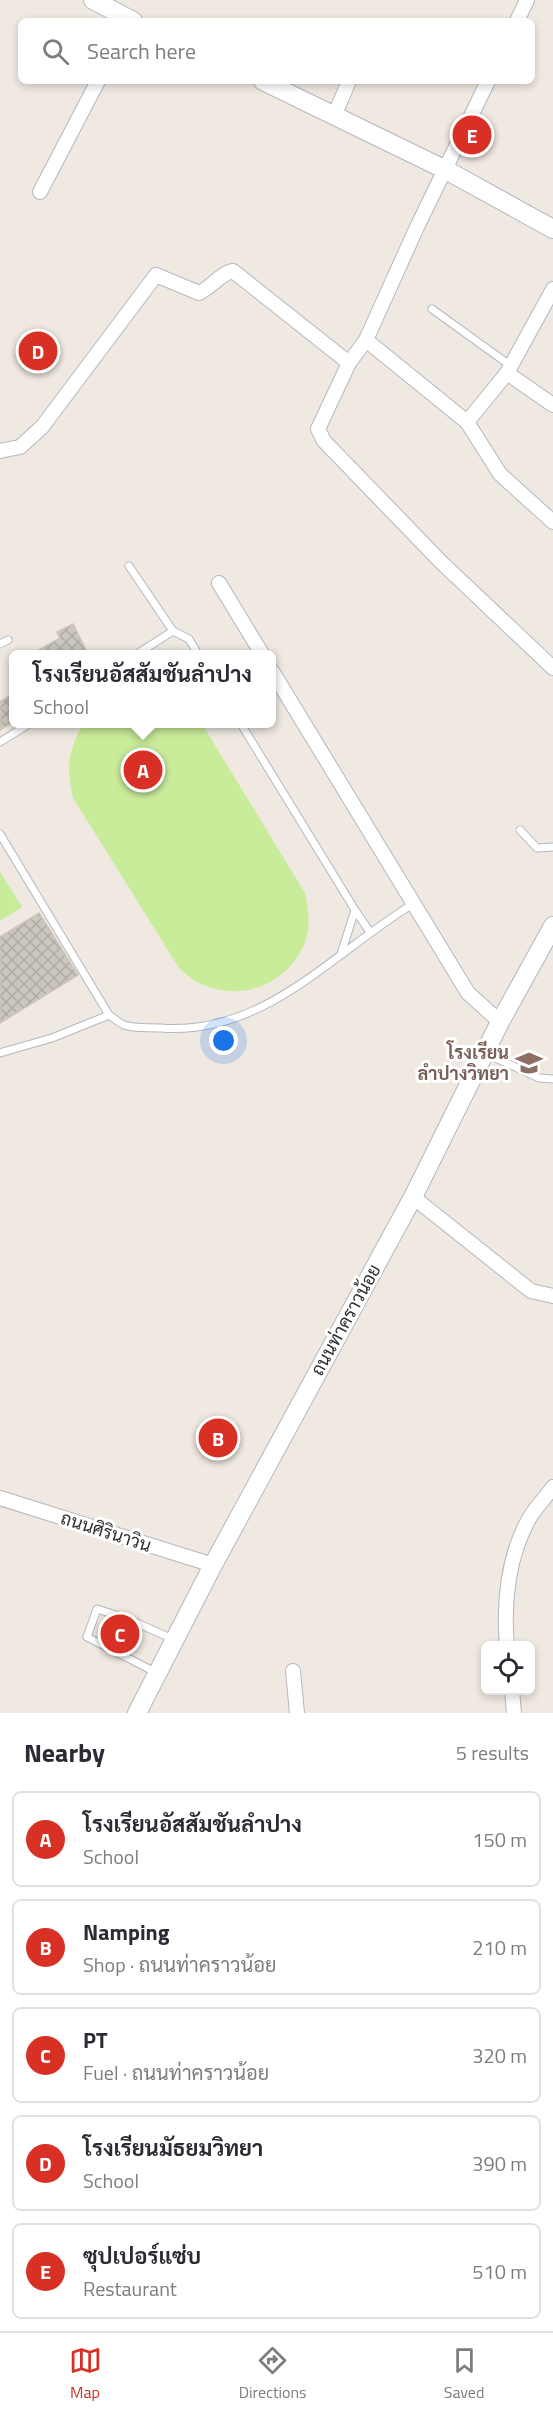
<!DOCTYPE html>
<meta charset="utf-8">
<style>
:root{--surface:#fff;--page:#f2f2f3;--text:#2b2b33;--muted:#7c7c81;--line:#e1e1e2;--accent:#d93025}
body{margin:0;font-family:"Titillium Web",Sarabun,sans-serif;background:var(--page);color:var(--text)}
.controls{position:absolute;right:18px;bottom:18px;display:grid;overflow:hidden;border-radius:9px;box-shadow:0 3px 9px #0003}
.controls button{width:54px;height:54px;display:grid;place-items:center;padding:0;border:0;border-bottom:2px solid var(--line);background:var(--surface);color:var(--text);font:30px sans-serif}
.you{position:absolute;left:224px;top:1041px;width:21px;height:21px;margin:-15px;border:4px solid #fff;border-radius:50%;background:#1a73e8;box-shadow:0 0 0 9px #1a73e833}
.badge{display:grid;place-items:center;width:39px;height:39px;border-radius:50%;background:var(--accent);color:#fff;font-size:20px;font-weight:700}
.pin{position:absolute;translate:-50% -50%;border:3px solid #fff;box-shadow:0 2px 6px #0006}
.popup{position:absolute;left:9px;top:650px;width:267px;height:78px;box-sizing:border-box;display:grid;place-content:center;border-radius:9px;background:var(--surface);filter:drop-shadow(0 2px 4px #0005);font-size:20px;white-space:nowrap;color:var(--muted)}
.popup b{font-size:22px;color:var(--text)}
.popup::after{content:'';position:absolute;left:50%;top:100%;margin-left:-12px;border:12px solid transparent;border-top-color:var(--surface)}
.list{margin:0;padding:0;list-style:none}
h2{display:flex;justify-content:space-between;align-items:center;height:78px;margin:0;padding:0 24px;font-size:26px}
h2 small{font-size:20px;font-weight:400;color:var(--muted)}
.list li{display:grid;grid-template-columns:39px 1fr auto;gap:18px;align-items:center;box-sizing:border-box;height:96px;margin:0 12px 12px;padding:0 12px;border:2px solid var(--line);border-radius:9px}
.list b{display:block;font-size:22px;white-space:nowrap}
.list p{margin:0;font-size:20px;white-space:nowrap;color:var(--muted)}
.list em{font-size:20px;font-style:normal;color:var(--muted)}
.icon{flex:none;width:33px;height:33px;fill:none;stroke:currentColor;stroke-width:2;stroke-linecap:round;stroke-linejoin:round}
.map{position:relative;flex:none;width:553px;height:1713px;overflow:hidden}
.search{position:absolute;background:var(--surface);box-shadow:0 3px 9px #0003;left:18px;right:18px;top:18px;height:66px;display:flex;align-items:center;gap:15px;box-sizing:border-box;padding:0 21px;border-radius:9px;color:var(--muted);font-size:22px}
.sheet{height:618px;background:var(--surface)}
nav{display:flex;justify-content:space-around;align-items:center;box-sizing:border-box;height:84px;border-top:2px solid var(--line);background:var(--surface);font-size:16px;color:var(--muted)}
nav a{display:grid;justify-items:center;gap:3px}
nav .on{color:var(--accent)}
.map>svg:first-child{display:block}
.pitch{fill:#c9ec9a}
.building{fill:url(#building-cross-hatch);stroke:#cbc5ba;stroke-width:1.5}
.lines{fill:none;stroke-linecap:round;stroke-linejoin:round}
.service-casing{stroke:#b4b7c1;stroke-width:9}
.minor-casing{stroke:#b4b7c1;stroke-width:16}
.tertiary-casing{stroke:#b4b7c1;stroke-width:20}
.service{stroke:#fff;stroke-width:7}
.minor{stroke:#fff;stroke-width:14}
.tertiary{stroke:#fff;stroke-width:18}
.labels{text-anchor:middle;stroke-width:6;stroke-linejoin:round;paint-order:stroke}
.education-label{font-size:18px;font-weight:bold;fill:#785e54;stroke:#fff;text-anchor:end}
.street-label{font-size:18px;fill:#2e2e2e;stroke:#fff}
</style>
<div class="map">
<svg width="553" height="1713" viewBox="0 0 553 1713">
<defs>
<pattern id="building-cross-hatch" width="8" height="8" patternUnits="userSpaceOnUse" patternTransform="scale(1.5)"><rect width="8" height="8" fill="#cbc7bf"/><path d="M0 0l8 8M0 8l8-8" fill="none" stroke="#afaba4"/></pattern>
</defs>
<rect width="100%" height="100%" fill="#efe9e1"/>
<!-- pitch -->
<g class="pitch">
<path d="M83,724h119l103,169c3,15 6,31 1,46 -15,44 -63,64 -105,45 -8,-3 -16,-11 -22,-16l-106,-170c-7,-32 -5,-46 10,-74z"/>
<path d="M0,872l22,35 -22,14z"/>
</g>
<!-- building -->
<g class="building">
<path d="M73,624l15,30h-56l28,-16 -3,-6z"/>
<path d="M9,696l5,7v18l-14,9v-28z"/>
<path d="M39,913l39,62 -78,48v-86z"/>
</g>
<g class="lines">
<defs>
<g id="service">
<path d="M432,309l79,57"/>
<path d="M129,566l44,65 16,8 9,15"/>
<path d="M0,644l8,-4"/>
<path d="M137,654l36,-23"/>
<path d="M241,724l114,186 -14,44"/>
<path d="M0,742l29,-18"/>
<path d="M520,830l17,18 16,-1"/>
<path d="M0,834l109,181c5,3 10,8 15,10 11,4 26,2 37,3 103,8 171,-75 252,-124"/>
<path d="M355,910l15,22"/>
<path d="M0,1053l52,-15 57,-23"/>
<path d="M487,1054l52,24 14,1"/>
<path d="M157,1673l-70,-36 10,-28 31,10 47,21"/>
</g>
<g id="minor">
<path d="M517,21l10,-21"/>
<path d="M488,81l-71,146 -51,113 -17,23 -31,66 6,12 117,121 112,106"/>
<path d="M335,114l14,-33"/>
<path d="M40,192l58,-111"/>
<path d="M366,340l101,82 33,52 53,48"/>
<path d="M507,373l46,32"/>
<path d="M467,422l40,-49 46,-84"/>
<path d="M0,451l20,-4 22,-20 114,-152 43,18c11,-5 24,-21 34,-22l116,92"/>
<path d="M219,583l43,71"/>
<path d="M272,671l196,322 32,29"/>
<path d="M413,1197l118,94 22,5"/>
<path d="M0,1498l213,67"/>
<path d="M507,1646c-4,-43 1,-91 23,-129 7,-11 16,-20 23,-30"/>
<path d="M293,1671l4,42"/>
<path d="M512,1690l2,23"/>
</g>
<g id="tertiary">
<path d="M93,0l40,21"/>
<path d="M263,81l183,89 107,59"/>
<path d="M137,1713l76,-148 200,-368 87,-175 53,-96"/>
</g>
</defs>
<!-- service casing -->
<use href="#service" class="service-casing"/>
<!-- minor casing -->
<use href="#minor" class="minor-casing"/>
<!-- tertiary casing -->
<use href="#tertiary" class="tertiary-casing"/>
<!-- service -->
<use href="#service" class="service"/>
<!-- minor -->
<use href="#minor" class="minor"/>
<!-- tertiary -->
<use href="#tertiary" class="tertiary"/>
</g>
<!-- icons -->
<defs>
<symbol id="school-bare" viewBox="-9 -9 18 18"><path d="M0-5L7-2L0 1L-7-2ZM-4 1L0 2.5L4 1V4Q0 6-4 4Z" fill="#8d6e63" stroke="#fff" stroke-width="2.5" paint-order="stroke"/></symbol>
</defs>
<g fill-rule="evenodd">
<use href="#school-bare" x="510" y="1044" width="38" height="38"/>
</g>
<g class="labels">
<!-- education labels -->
<g class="education-label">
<text x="509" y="1059">โรงเรียน<tspan x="509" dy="21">ลำปางวิทยา</tspan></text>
</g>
<!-- street labels -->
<g class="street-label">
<text transform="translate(346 1320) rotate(-61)" y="6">ถนนท่าคราวน้อย</text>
<text transform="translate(106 1532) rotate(18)" y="6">ถนนศิรินาวิน</text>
</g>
</g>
</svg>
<div class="controls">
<button><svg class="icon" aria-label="locate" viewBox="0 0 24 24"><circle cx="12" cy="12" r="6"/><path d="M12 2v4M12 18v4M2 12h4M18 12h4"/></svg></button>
</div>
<div class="you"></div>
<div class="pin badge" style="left:143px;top:770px">A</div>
<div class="popup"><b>โรงเรียนอัสสัมชันลำปาง</b>School</div>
<div class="pin badge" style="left:218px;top:1438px">B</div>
<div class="pin badge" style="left:120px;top:1634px">C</div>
<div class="pin badge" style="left:38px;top:351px">D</div>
<div class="pin badge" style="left:472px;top:135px">E</div>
<div class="search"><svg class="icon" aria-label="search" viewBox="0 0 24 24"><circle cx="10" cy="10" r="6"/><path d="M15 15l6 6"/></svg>Search here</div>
</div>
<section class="sheet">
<h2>Nearby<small>5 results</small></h2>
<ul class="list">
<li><span class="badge">A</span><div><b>โรงเรียนอัสสัมชันลำปาง</b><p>School</p></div><em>150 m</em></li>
<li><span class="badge">B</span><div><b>Namping</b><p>Shop · ถนนท่าคราวน้อย</p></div><em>210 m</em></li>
<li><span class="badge">C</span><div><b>PT</b><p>Fuel · ถนนท่าคราวน้อย</p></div><em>320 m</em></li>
<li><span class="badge">D</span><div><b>โรงเรียนมัธยมวิทยา</b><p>School</p></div><em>390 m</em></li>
<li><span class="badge">E</span><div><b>ซุปเปอร์แซ่บ</b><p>Restaurant</p></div><em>510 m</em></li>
</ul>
</section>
<nav>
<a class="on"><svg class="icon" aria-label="map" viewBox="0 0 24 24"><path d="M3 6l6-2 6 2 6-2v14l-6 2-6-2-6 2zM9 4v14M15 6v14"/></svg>Map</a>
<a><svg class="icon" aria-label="directions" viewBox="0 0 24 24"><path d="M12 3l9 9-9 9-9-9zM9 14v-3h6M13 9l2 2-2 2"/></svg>Directions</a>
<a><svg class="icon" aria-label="saved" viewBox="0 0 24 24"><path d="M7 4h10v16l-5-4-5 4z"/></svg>Saved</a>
</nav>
